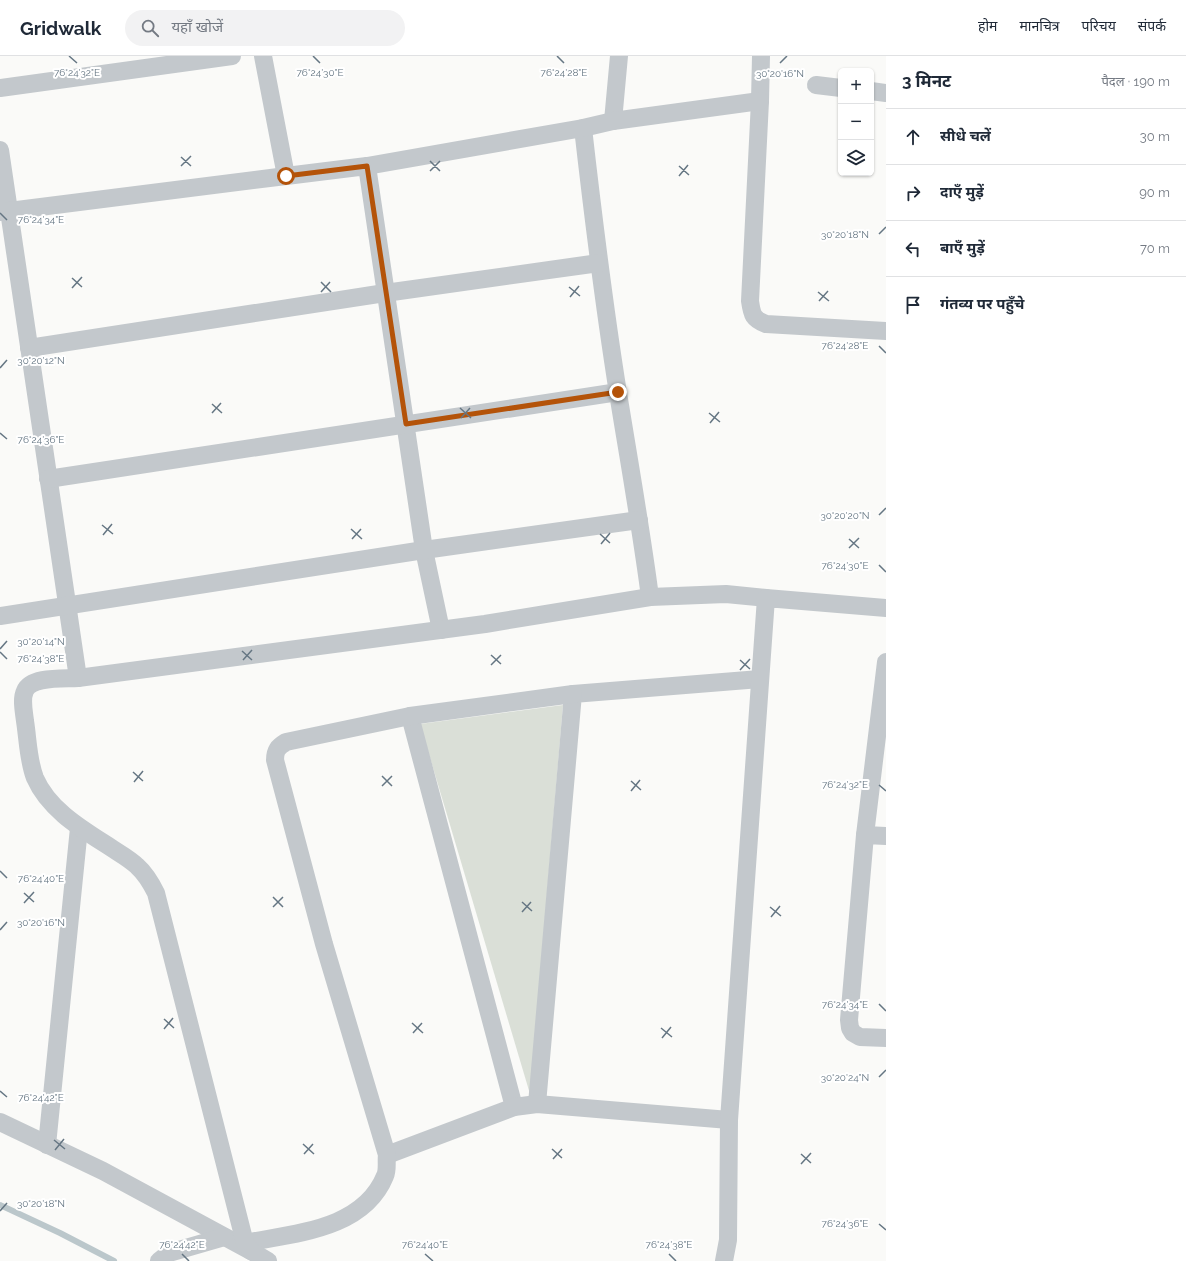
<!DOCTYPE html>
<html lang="hi">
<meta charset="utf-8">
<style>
:root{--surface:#fff;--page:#f2f2f3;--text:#1f2937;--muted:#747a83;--line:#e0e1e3}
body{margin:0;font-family:Raleway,"Noto Sans Devanagari",sans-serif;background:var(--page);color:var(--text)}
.controls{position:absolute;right:12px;top:12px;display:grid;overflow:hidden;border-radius:6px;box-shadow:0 1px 3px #0004}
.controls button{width:36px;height:36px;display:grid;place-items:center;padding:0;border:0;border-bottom:1px solid var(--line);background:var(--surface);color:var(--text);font:20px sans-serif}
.stop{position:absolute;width:12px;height:12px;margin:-9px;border:3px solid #b45309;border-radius:50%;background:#fff}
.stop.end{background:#b45309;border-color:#fff;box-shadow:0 1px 4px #0008}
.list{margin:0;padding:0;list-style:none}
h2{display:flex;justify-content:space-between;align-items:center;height:52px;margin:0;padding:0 16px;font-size:17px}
h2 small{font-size:13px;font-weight:400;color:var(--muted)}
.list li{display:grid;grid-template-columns:26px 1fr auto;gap:12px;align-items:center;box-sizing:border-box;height:56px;padding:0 16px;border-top:1px solid var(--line)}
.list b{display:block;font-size:15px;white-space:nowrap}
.list em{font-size:13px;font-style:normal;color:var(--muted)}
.icon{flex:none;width:22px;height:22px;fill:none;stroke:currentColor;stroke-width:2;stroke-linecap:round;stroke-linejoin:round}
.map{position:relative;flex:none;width:886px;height:1205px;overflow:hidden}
header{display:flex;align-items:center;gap:24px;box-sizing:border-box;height:56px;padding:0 20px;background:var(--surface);border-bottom:1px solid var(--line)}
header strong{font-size:19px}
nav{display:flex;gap:22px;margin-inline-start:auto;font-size:14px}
.search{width:280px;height:36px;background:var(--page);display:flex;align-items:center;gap:10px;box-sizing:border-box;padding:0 14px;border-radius:22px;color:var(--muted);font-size:15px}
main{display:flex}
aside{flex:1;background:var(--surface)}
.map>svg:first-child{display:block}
.green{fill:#dadfd7}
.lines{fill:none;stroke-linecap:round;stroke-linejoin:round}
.stream{stroke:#bbc7cb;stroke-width:6}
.street{stroke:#c3c8cc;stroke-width:18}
.route{stroke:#b45309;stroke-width:5}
.ticks{fill:none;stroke:#657683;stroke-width:1.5}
.ticks-label{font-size:10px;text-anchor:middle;fill:#657683;stroke:#fff;stroke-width:4;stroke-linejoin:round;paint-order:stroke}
</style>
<header>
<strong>Gridwalk</strong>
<div class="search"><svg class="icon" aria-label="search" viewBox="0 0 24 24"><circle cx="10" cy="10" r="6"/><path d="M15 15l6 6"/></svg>यहाँ खोजें</div>
<nav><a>होम</a><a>मानचित्र</a><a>परिचय</a><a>संपर्क</a></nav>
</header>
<main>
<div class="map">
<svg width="886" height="1205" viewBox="0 0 886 1205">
<rect width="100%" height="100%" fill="#fafaf8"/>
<!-- green -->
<path class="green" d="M563,649l-33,389 -110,-370z"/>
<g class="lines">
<!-- stream -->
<path class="stream" d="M0,1149l60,28 54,28"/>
<!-- street -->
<g class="street">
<path d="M263,0l23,120 81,-10 57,384 17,80"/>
<path d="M761,0l-1,45 -10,200c2,14 3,18 16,23l120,7"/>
<path d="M816,29l25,3"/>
<path d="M0,32l232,-32"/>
<path d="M871,35l15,2"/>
<path d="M613,65l6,-65"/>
<path d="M583,72c10,88 21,177 35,265 11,68 23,135 32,204"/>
<path d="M0,94l78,528"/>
<path d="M367,110l216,-38 30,-7 147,-20"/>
<path d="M0,156l286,-36"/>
<path d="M29,292l356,-55 214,-30"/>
<path d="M48,423l570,-87"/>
<path d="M0,560l424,-66 215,-30"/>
<path d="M410,660l104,391"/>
<path d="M865,779l21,-173"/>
<path d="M886,780l-21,-1 -16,185 1,8 3,5 7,4 26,1"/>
<path d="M537,1048l36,-410 187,-15"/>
<path d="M0,1066l103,49 148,80"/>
<path d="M47,1089l32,-317"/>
<path d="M387,1099l127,-48 23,-3 192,16"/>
<path d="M245,1187c49,-10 118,-13 140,-67 3,-6 1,-15 2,-21l-63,-211 -49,-184c0,-10 3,-13 11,-18l124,-26 163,-22"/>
<path d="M159,1205l10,-8 55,-16"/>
<path d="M268,1205l-17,-10 -6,-8 -89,-350c-5,-10 -10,-19 -19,-27 -7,-7 -18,-13 -27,-19 -28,-18 -61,-37 -75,-69 -7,-18 -7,-38 -10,-57 -1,-9 -4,-22 0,-30 6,-15 39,-12 53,-13l407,-54 165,-27 76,-3 40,4"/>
<path d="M724,1205l4,-21 1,-120 37,-522 120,10"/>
</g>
</g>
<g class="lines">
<!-- route -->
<path class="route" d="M286,120l81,-10 39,258 212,-32"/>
</g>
<!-- ticks -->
<path class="ticks" d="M69,0l8,7M313,0l7,7M557,0l7,7M780,7l7,-7M181,101l10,9M430,105l10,10M181,110l10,-10M679,110l10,9M430,115l10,-10M679,120l9,-11M0,157l7,7M879,178l7,-7M72,222l10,9M321,226l10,10M569,231l11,9M72,232l10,-11M321,236l9,-10M818,236l11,9M570,241l9,-11M819,245l9,-10M879,290l7,7M0,312l7,-8M212,348l10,9M460,352l11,10M212,357l9,-10M709,357l11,9M461,362l9,-10M710,367l9,-11M0,377l7,6M879,459l7,-7M102,469l11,9M351,473l11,10M600,478l10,9M103,479l9,-11M352,483l9,-10M849,483l10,9M601,488l9,-11M849,492l10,-10M879,509l7,7M0,593l7,-8M242,595l10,9M0,596l7,7M491,599l10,9M243,604l9,-10M740,604l10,9M491,609l10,-10M740,614l10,-11M133,716l10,9M382,720l10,10M631,725l10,9M134,726l9,-11M879,729l7,6M382,730l10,-10M631,735l9,-11M0,815l7,7M24,837l10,9M273,841l10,10M522,846l10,9M24,847l10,-11M273,851l10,-10M770,851l11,9M522,856l9,-10M771,861l9,-11M0,874l7,-8M879,948l7,7M164,963l10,9M412,967l11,10M661,972l11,9M164,973l9,-11M413,977l9,-10M662,982l9,-11M879,1021l7,-7M0,1035l7,6M54,1084l11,9M303,1088l11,10M552,1093l10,9M55,1094l9,-11M304,1098l9,-10M801,1098l10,9M553,1103l9,-10M801,1108l10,-11M0,1155l7,-8M879,1168l7,6M182,1198l7,7M425,1198l8,7M669,1198l7,7"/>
<g class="ticks-label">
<text x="77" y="20">76°24'32"E</text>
<text x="320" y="20">76°24'30"E</text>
<text x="564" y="20">76°24'28"E</text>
<text x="780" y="21">30°20'16"N</text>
<text x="41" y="167">76°24'34"E</text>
<text x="845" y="182">30°20'18"N</text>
<text x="845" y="293">76°24'28"E</text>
<text x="41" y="308">30°20'12"N</text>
<text x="41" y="387">76°24'36"E</text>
<text x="845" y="463">30°20'20"N</text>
<text x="845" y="513">76°24'30"E</text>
<text x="41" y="589">30°20'14"N</text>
<text x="41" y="606">76°24'38"E</text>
<text x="845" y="732">76°24'32"E</text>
<text x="41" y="826">76°24'40"E</text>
<text x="41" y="870">30°20'16"N</text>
<text x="845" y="952">76°24'34"E</text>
<text x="845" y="1025">30°20'24"N</text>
<text x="41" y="1045">76°24'42"E</text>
<text x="41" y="1151">30°20'18"N</text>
<text x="845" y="1171">76°24'36"E</text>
<text x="182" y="1192">76°24'42"E</text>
<text x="425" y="1192">76°24'40"E</text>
<text x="669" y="1192">76°24'38"E</text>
</g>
</svg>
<div class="controls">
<button>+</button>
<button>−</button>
<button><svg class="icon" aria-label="layers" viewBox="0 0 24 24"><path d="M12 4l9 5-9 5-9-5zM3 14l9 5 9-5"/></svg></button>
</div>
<div class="stop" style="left:286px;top:120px"></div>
<div class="stop end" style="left:618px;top:336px"></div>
</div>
<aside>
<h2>3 मिनट<small>पैदल · 190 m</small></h2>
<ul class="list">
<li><svg class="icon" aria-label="ahead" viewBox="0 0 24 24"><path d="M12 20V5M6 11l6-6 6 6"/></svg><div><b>सीधे चलें</b></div><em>30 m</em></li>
<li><svg class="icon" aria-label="right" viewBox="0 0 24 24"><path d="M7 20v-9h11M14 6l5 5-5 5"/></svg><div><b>दाएँ मुड़ें</b></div><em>90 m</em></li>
<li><svg class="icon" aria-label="left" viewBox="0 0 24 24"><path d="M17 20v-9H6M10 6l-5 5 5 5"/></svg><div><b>बाएँ मुड़ें</b></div><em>70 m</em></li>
<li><svg class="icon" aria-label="arrive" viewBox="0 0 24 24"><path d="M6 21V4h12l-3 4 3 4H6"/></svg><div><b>गंतव्य पर पहुँचे</b></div></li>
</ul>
</aside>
</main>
